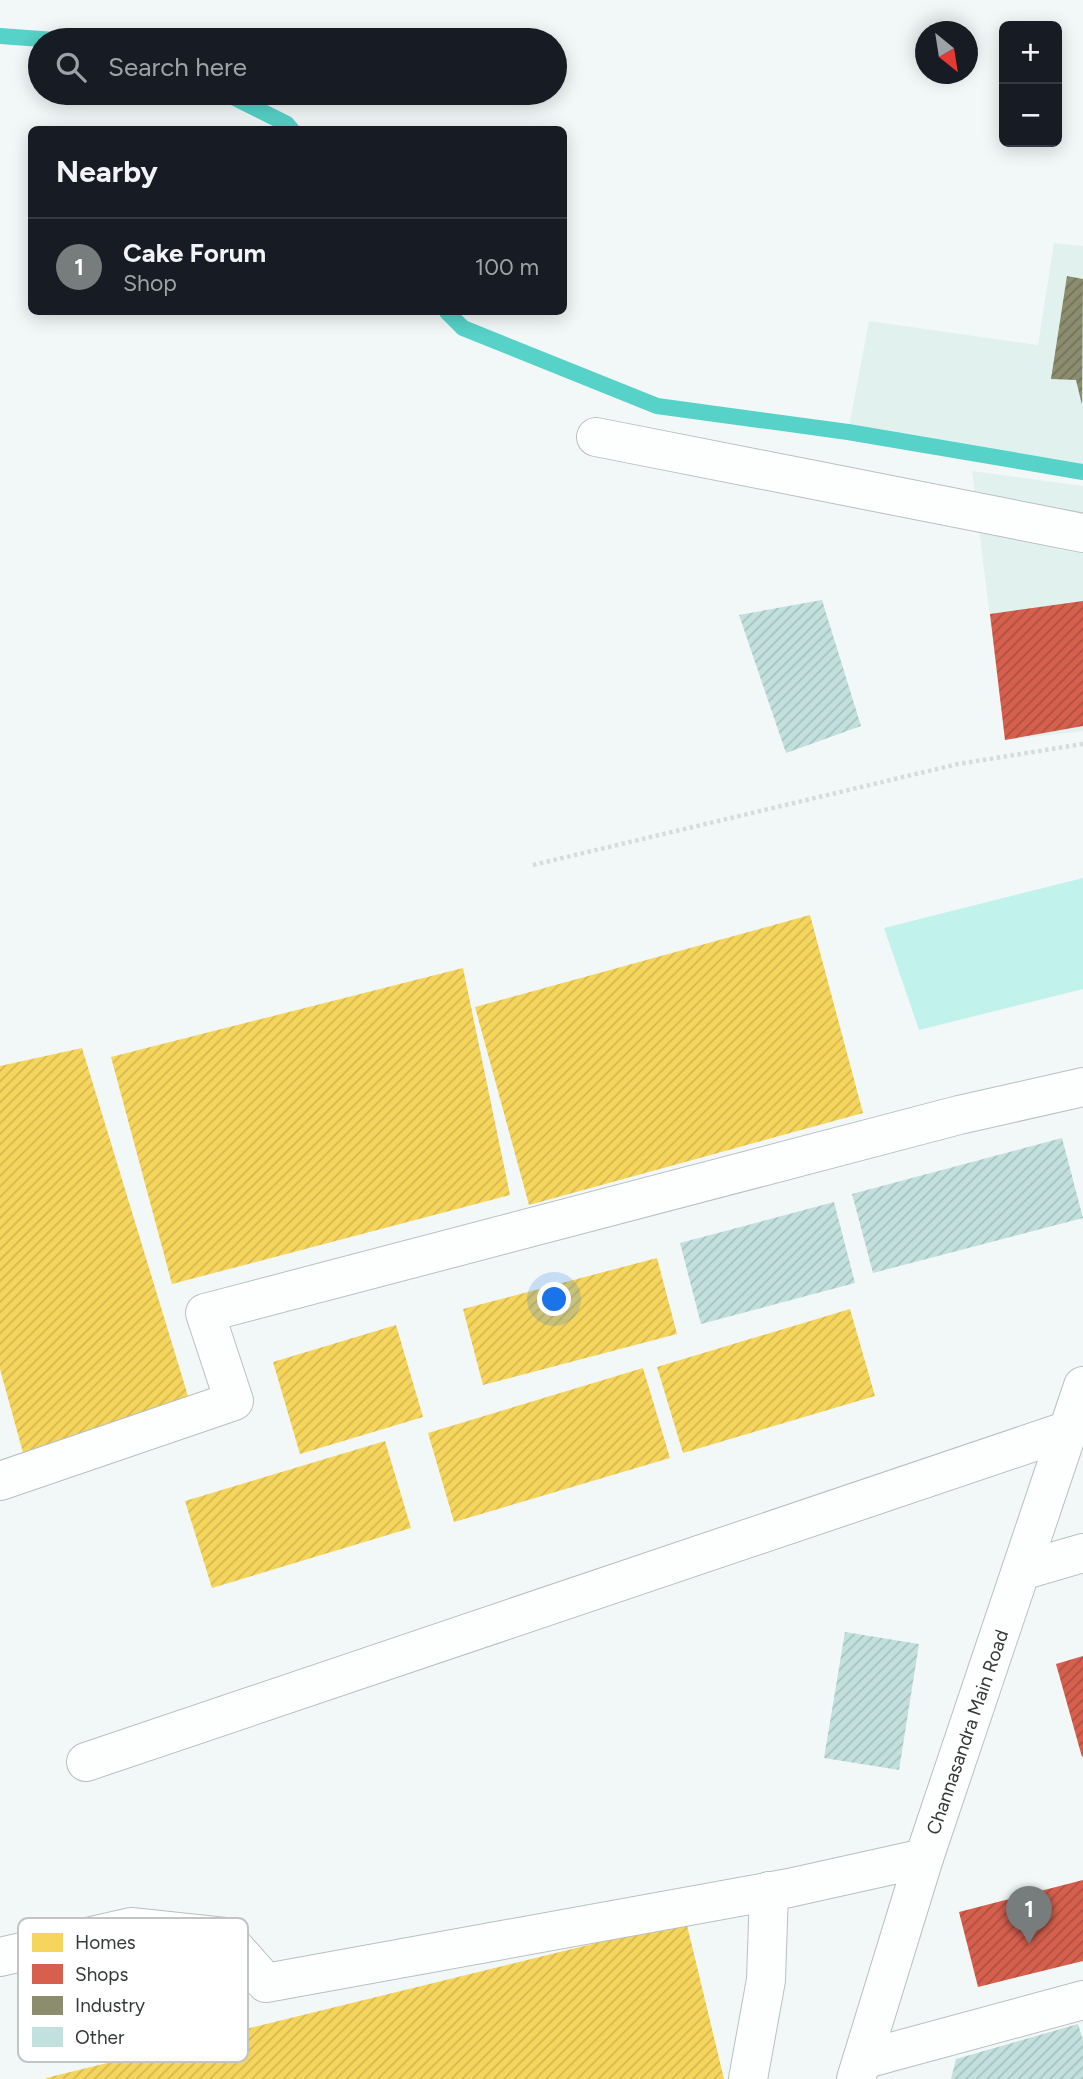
<!DOCTYPE html>
<meta charset="utf-8">
<style>
:root{--surface:#171b24;--page:#242831;--text:#f1f3f6;--muted:#9ea1a6;--line:#363941;--accent:#777c7c}
body{margin:0;font-family:Figtree,sans-serif;background:var(--page);color:var(--text)}
.controls{position:absolute;right:21px;top:21px;display:grid;overflow:hidden;border-radius:10px;box-shadow:0 4px 18px #0003}
.controls button{width:63px;height:63px;display:grid;place-items:center;padding:0;border:0;border-bottom:2px solid var(--line);background:var(--surface);color:var(--text);font:35px sans-serif}
.compass{position:absolute;left:915px;top:21px;width:63px;height:63px;border-radius:50%;background:var(--surface);box-shadow:0 4px 18px #0003;rotate:150deg}
.you{position:absolute;left:555px;top:1300px;width:24px;height:24px;margin:-18px;border:5px solid #fff;border-radius:50%;background:#1a73e8;box-shadow:0 0 0 10px #1a73e833}
.badge{display:grid;place-items:center;width:46px;height:46px;border-radius:50%;background:var(--accent);color:#fff;font-size:23px;font-weight:700}
.pin{position:absolute;translate:-50% -58px;filter:drop-shadow(0 2px 4px #0008)}
.pin::after{content:'';position:absolute;top:37px;width:24px;height:21px;background:inherit;clip-path:polygon(0 0,100% 0,50% 100%)}
.list{margin:0;padding:0;list-style:none}
h2{display:flex;justify-content:space-between;align-items:center;height:91px;margin:0;padding:0 28px;font-size:30px}
h2 small{font-size:23px;font-weight:400;color:var(--muted)}
.list li{display:grid;grid-template-columns:46px 1fr auto;gap:21px;align-items:center;box-sizing:border-box;height:98px;padding:0 28px;border-top:2px solid var(--line)}
.list b{display:block;font-size:26px;white-space:nowrap}
.list p{margin:0;font-size:23px;white-space:nowrap;color:var(--muted)}
.list em{font-size:23px;font-style:normal;color:var(--muted)}
.icon{flex:none;width:38px;height:38px;fill:none;stroke:currentColor;stroke-width:2;stroke-linecap:round;stroke-linejoin:round}
.map{position:relative;flex:none;width:1083px;height:2079px;overflow:hidden}
.search{position:absolute;background:var(--surface);box-shadow:0 4px 18px #0003;left:28px;top:28px;width:539px;height:77px;display:flex;align-items:center;gap:18px;box-sizing:border-box;padding:0 24px;border-radius:38px;color:var(--muted);font-size:26px}
.panel{position:absolute;background:var(--surface);box-shadow:0 4px 18px #0003;left:28px;top:126px;width:539px;height:189px;border-radius:10px}
.map>svg:first-child{display:block}
.built{fill:#e1f1ee}
.grass{fill:#c1f2ec}
.homes{fill:url(#homes-hatch)}
.shops{fill:url(#shops-hatch)}
.industry{fill:url(#industry-hatch)}
.lines{fill:none;stroke-linecap:round;stroke-linejoin:round}
.stream{stroke:#56d2c8;stroke-width:16}
.building{fill:url(#building-hatch)}
.minor-casing{stroke:#babfbf;stroke-width:40}
.path{stroke:#d8dbdb;stroke-width:4.5;stroke-dasharray:3.5 3.5;stroke-linecap:butt}
.minor{stroke:#fdfefe;stroke-width:38}
.labels{text-anchor:middle;stroke-width:7;stroke-linejoin:round;paint-order:stroke}
.street-label{font-size:19px;fill:#353a39;stroke:#fff}
.key{fill:#fff;stroke:#c2c4c4;stroke-width:2}
.key-label{font-size:19px;fill:#353a39}
</style>
<div class="map">
<svg width="1083" height="2079" viewBox="0 0 1083 2079">
<defs>
<pattern id="homes-hatch" width="6" height="6" patternUnits="userSpaceOnUse" patternTransform="scale(1.75)"><rect width="6" height="6" fill="#f6d55c"/><path d="M-1 1l2-2M0 6l6-6M5 7l2-2" fill="none" stroke="#d4b851"/></pattern>
<pattern id="shops-hatch" width="6" height="6" patternUnits="userSpaceOnUse" patternTransform="scale(1.75)"><rect width="6" height="6" fill="#d6604d"/><path d="M-1 1l2-2M0 6l6-6M5 7l2-2" fill="none" stroke="#ae5041"/></pattern>
<pattern id="industry-hatch" width="6" height="6" patternUnits="userSpaceOnUse" patternTransform="scale(1.75)"><rect width="6" height="6" fill="#8c8c6e"/><path d="M-1 1l2-2M0 6l6-6M5 7l2-2" fill="none" stroke="#73735b"/></pattern>
<pattern id="building-hatch" width="6" height="6" patternUnits="userSpaceOnUse" patternTransform="scale(1.75)"><rect width="6" height="6" fill="#c2e0dd"/><path d="M-1 1l2-2M0 6l6-6M5 7l2-2" fill="none" stroke="#a7c1be"/></pattern>
</defs>
<rect width="100%" height="100%" fill="#f2f8f8"/>
<!-- built -->
<g class="built">
<path d="M1054,243l29,3v228l-235,-42 21,-111 169,24z"/>
<path d="M972,471l111,15v245l-78,9z"/>
</g>
<!-- grass -->
<path class="grass" d="M1083,878v111l-164,41 -35,-102z"/>
<!-- homes -->
<g class="homes">
<path d="M810,915l53,198 -334,92 -54,-198z"/>
<path d="M463,968l47,227 -338,89 -61,-227z"/>
<path d="M82,1048l106,348 -163,64 -25,-91v-303z"/>
<path d="M657,1258l20,76 -194,51 -20,-76z"/>
<path d="M850,1309l25,87 -192,57 -26,-86z"/>
<path d="M396,1325l27,92 -123,37 -27,-92z"/>
<path d="M643,1368l27,90 -216,64 -26,-89z"/>
<path d="M385,1441l26,87 -199,60 -27,-87z"/>
<path d="M686,1921l38,158h-678v-1z"/>
</g>
<!-- shops -->
<g class="shops">
<path d="M1083,601v125l-78,14 -15,-126z"/>
<path d="M1083,1656v100l-1,1 -26,-93z"/>
<path d="M1083,1880v81l-105,26 -19,-75z"/>
</g>
<!-- industry -->
<path class="industry" d="M1067,276l16,3 -1,126 -6,-25 -25,-1z"/>
<g class="lines">
<!-- stream -->
<g class="stream">
<path d="M0,36l55,4"/>
<path d="M225,93l62,31 5,6"/>
<path d="M447,312l16,16 194,78 191,26 235,40"/>
</g>
</g>
<!-- building -->
<g class="building">
<path d="M822,600l39,126 -75,27 -47,-138z"/>
<path d="M1062,1138l21,80 -210,55 -21,-79z"/>
<path d="M834,1202l21,81 -154,41 -21,-81z"/>
<path d="M845,1632l74,12 -20,126 -75,-12z"/>
<path d="M1078,2024l5,16v39h-132l5,-20z"/>
</g>
<g class="lines">
<defs>
<g id="minor">
<path d="M596,437l487,96"/>
<path d="M0,1481l234,-80 -29,-88 754,-198 124,-28"/>
<path d="M1021,1571l62,-18"/>
<path d="M86,1762l983,-332"/>
<path d="M0,1957l131,-30 94,10 41,46 523,-95 135,-30"/>
<path d="M862,2060l221,-60"/>
<path d="M748,2079l18,-99 3,-89"/>
<path d="M856,2079l68,-221 159,-472"/>
</g>
</defs>
<!-- minor casing -->
<use href="#minor" class="minor-casing"/>
<!-- path -->
<path class="path" d="M533,865l425,-101 125,-20"/>
<!-- minor -->
<use href="#minor" class="minor"/>
</g>
<g class="labels">
<!-- street labels -->
<g class="street-label">
<text transform="translate(967 1732) rotate(-71)" y="7">Channasandra Main Road</text>
</g>
</g>
<!-- legend -->
<rect x="18" y="1918" width="230" height="144" rx="10" class="key"/>
<rect x="32" y="1933" width="31" height="19" fill="#f6d55c"/>
<rect x="32" y="1964" width="31" height="20" fill="#d6604d"/>
<rect x="32" y="1996" width="31" height="19" fill="#8c8c6e"/>
<rect x="32" y="2027" width="31" height="20" fill="#c2e0dd"/>
<g class="key-label">
<text x="75" y="1949">Homes</text>
<text x="75" y="1981">Shops</text>
<text x="75" y="2012">Industry</text>
<text x="75" y="2044">Other</text>
</g>
</svg>
<div class="controls">
<button>+</button>
<button>−</button>
</div>
<svg class="compass" viewBox="-18 -18 36 36"><path d="M0-13l5 13h-10z" fill="#e53935"/><path d="M0 13l5-13h-10z" fill="#9ea1a6"/></svg>
<div class="you"></div>
<div class="pin badge" style="left:1029px;top:1944px">1</div>
<div class="search"><svg class="icon" aria-label="search" viewBox="0 0 24 24"><circle cx="10" cy="10" r="6"/><path d="M15 15l6 6"/></svg>Search here</div>
<section class="panel">
<h2>Nearby<small></small></h2>
<ul class="list">
<li><span class="badge">1</span><div><b>Cake Forum</b><p>Shop</p></div><em>100 m</em></li>
</ul>
</section>
</div>
